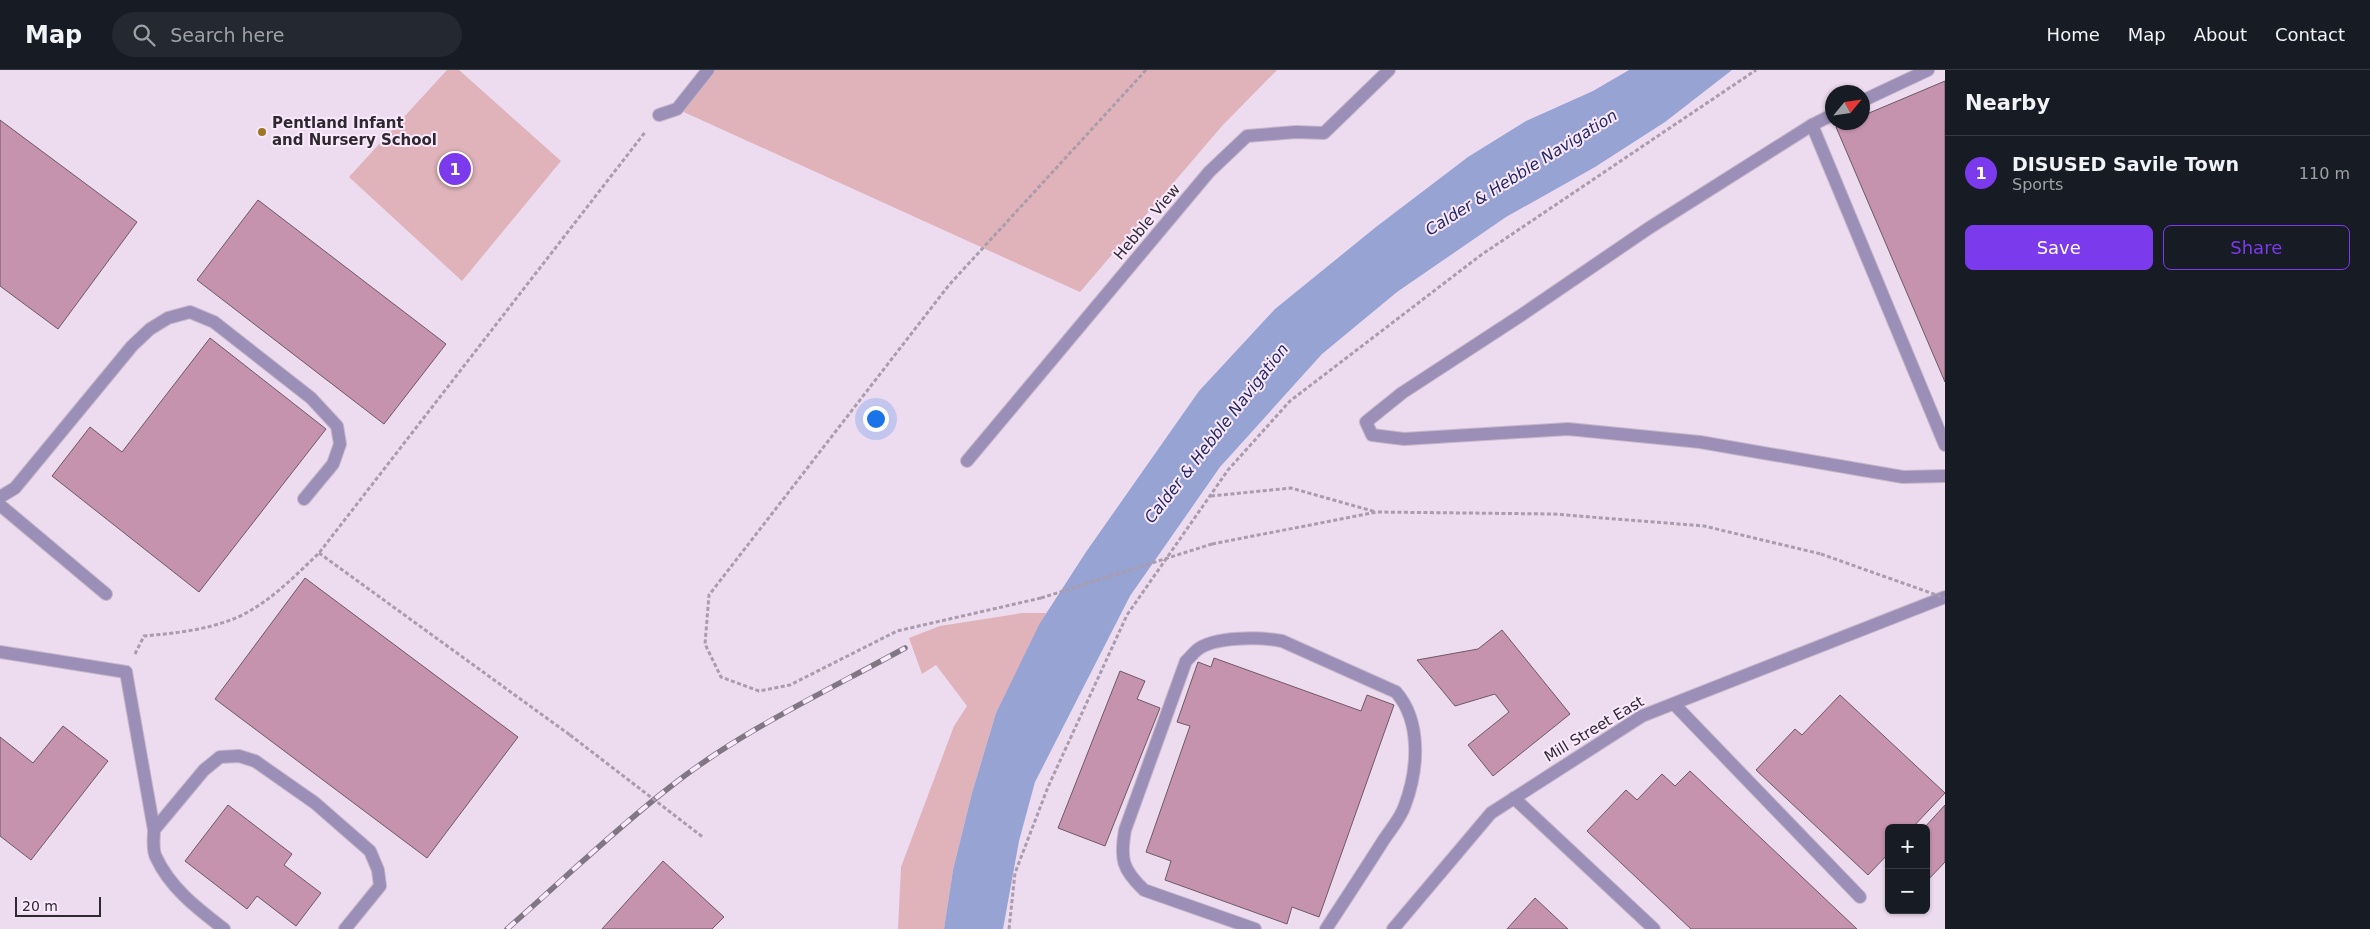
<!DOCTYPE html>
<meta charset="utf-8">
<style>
:root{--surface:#171b24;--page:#242831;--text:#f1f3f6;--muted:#9ea1a6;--line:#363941;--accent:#7c3aed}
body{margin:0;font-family:"DejaVu Sans",sans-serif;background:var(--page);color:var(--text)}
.controls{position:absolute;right:15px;bottom:15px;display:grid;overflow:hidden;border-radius:8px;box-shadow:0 1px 4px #0004}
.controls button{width:45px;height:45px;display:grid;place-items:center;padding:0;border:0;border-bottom:1px solid var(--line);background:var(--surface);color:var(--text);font:25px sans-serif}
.compass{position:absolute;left:1825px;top:15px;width:45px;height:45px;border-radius:50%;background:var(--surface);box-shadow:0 1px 4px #0004;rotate:61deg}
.scale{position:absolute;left:15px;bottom:12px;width:86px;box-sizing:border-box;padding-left:5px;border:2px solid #2e282f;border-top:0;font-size:14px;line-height:18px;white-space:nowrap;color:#2e282f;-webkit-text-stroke:4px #fae8fd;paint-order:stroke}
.you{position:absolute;left:875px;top:348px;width:18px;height:18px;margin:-12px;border:4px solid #fff;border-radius:50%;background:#1a73e8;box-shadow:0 0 0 8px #1a73e833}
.badge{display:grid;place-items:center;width:32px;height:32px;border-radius:50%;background:var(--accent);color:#fff;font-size:16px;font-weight:700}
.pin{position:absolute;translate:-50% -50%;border:2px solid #fff;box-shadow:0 1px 5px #0006}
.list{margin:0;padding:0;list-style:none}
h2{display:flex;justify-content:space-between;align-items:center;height:65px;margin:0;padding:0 20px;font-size:21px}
h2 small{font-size:16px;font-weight:400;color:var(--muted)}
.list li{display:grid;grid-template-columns:32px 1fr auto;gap:15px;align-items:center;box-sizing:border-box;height:75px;padding:0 20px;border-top:1px solid var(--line)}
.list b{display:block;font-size:19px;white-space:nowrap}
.list p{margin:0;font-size:16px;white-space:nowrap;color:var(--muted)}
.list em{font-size:16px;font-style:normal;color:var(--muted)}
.actions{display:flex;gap:10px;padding:15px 20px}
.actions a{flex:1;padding:11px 0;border:1px solid var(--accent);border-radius:8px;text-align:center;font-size:18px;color:var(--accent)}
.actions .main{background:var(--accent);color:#fff}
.icon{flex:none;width:28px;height:28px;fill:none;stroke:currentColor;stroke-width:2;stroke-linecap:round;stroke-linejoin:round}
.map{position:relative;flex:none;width:1945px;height:859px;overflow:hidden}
header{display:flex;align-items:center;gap:30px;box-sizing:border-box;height:70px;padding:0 25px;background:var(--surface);border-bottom:1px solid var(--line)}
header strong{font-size:24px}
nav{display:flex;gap:28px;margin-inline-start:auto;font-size:18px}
.search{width:350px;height:45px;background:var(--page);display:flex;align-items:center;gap:12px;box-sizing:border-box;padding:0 18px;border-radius:28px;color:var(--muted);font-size:19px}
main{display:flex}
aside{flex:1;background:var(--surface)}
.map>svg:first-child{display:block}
.green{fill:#dfb3b9}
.water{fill:#97a3d3}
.building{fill:#c693af;stroke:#6e5864}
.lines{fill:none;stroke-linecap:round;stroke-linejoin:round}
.service-casing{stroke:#c7b7c9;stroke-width:14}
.minor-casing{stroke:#c7b7c9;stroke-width:14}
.tertiary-casing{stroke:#c7b7c9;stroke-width:14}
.path{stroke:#aa9cac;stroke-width:3;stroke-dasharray:4 2.5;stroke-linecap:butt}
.service{stroke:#9b8fb7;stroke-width:12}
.minor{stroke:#9b8fb7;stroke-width:12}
.tertiary{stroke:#9b8fb7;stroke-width:12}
.rail-casing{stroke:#817683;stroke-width:5.5}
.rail{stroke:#fae8fd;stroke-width:4;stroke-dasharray:11;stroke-linecap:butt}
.path-bridge{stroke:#aa9cac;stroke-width:3;stroke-dasharray:4 2.5;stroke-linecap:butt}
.poi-dot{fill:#9e7423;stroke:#fae8fd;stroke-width:2}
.labels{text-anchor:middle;stroke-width:4;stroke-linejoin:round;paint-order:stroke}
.poi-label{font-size:15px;font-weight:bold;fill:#2e282f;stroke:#fae8fd;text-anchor:start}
.street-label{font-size:15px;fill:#2e282f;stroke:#fae8fd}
.water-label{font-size:16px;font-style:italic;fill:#212862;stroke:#fae8fd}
</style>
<header>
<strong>Map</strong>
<div class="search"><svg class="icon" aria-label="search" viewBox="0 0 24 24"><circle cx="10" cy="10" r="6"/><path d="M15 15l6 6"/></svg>Search here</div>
<nav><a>Home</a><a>Map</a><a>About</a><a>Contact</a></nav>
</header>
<main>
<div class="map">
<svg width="1945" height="859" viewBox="0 0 1945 859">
<rect width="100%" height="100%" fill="#eddbf0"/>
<!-- green -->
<g class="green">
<path d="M447,0h12l102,91 -99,120 -113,-104z"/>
<path d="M710,0h567l-55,56 -142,166 -403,-183z"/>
<path d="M1022,543h24l-50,100 -24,80 -19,77 -9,59h-46l3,-62 53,-141 13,-20 -31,-41 -14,9 -13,-36 31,-12z"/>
</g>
<!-- water -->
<path class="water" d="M1629,0h103l-67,52 -70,45 -89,50 -109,75 -75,62 -102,113 -90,129 -95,186 -16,59 -16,88h-59l9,-59 19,-77 24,-80 44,-90 46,-71 113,-161 76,-82 101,-82 92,-70 58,-36 67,-30z"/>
<!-- building -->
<g class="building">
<path d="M1945,11v301l-109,-255 11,-5h15v-6z"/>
<path d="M0,50l137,102 -79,107 -58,-43z"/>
<path d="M258,130l188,144 -62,80 -187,-144z"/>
<path d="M210,268l116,91 -127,163 -147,-116 38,-49 32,25z"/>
<path d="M305,508l213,159 -91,121 -212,-159z"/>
<path d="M1502,560l68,84 -77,62 -25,-31 41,-33 -14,-18 -40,12 -38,-46 61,-11z"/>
<path d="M1214,588l147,53 6,-16 27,10 -75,212 -27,-10 -5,17 -122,-44 6,-19 -25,-9 44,-126 -13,-4 21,-60 13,5z"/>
<path d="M1120,601l25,10 -8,18 23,9 -55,138 -47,-18z"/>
<path d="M1840,625l105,98 -33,35h-23v25l-21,22 -112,-105 39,-41 7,6z"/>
<path d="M63,656l45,35 -77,99 -31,-24v-99l33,26z"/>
<path d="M1690,701l167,158h-166l-104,-98 39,-41 11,10 25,-26 13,12z"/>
<path d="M228,735l64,49 -8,11 37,28 -25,33 -39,-30 -10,13 -62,-48z"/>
<path d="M1945,735v57l-19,20v-54h-2z"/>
<path d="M663,791l61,56 -12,12h-110z"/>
<path d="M1535,828l33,31h-61z"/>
</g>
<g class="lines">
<defs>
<g id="service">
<path d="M1862,31l66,-31"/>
<path d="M659,45l18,-6 31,-39"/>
<path d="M1832,45l-20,10 -163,103 -129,88 -118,77 -36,29 6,13 32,4 164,-10 132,13 203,35 42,-1"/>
<path d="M1812,55l133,320"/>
<path d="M0,427l15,-9 117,-142 18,-17 18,-11 22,-6 24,10 97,76 26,28 3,18 -7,20 -29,35"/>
<path d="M0,435l106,89"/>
<path d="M126,602l28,158c0,7 -2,20 2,27 14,31 42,52 68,72"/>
<path d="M1674,634l186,193"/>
<path d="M1514,728l140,131"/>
<path d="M154,760l50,-60 16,-13 19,-1 16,5 60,42 55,48 8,19 2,16 -35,43"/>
<path d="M1255,859l-111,-39c-22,-21 -24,-31 -19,-60l61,-169c4,-3 7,-8 11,-11 17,-14 64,-13 85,-9l114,51c26,30 22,78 9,113 -4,13 -15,25 -22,36 -19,30 -38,59 -57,88"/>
</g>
<g id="minor">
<path d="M967,391l242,-289 38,-36 49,-4 28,1 65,-63"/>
<path d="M0,582l126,20"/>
</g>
<path id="tertiary" d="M1393,859l98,-116 151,-97 303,-119"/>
</defs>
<!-- service casing -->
<use href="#service" class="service-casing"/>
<!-- minor casing -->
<use href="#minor" class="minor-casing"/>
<!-- tertiary casing -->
<use href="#tertiary" class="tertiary-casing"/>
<!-- path -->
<g class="path">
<path d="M1211,426l80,-8 85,24"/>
<path d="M1212,474l165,-32 176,2 151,12 117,28"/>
<path d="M319,483l251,182"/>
<path d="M1041,528l-144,33 -107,54 -31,6 -38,-14 -16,-33 4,-49 240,-310 197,-215"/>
<path d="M135,584l9,-18c32,-3 64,-6 94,-19 31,-14 57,-41 81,-64l327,-422"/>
<path d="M1009,859l6,-56 33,-86 79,-172 101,-145 62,-69 191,-146 275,-185"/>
</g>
<!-- service -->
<use href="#service" class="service"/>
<!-- minor -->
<use href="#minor" class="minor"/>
<!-- tertiary -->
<use href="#tertiary" class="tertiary"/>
<defs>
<path id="rail" d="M507,859c54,-47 106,-98 163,-142 69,-55 157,-96 235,-139"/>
</defs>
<!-- rail casing -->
<use href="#rail" class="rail-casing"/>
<!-- rail -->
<use href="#rail" class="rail"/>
<!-- path-bridge -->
<g class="path-bridge">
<path d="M1821,484l124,44"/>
<path d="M1041,528l171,-54"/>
<path d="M570,665l134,103"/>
</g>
</g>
<!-- markers -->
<circle class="poi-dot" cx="262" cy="62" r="5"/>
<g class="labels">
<!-- poi labels -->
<g class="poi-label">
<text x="272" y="58">Pentland Infant<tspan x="272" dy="17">and Nursery School</tspan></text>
</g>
<!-- street labels -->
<g class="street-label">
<text transform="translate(1147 152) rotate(-50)" y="5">Hebble View</text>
<text transform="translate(1594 659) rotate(-31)" y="5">Mill Street East</text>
</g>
<!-- water labels -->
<g class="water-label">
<text transform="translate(1521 102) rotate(-32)" y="6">Calder &amp; Hebble Navigation</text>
<text transform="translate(1216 363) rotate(-52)" y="6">Calder &amp; Hebble Navigation</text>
</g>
</g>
</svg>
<div class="controls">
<button>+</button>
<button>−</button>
</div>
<svg class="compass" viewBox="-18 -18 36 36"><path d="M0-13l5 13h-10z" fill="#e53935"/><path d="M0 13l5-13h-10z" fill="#9ea1a6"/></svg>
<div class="scale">20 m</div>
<div class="you"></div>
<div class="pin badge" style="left:455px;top:99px">1</div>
</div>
<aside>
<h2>Nearby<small></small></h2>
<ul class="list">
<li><span class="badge">1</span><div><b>DISUSED Savile Town</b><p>Sports</p></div><em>110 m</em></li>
</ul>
<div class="actions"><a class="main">Save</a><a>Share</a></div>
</aside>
</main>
